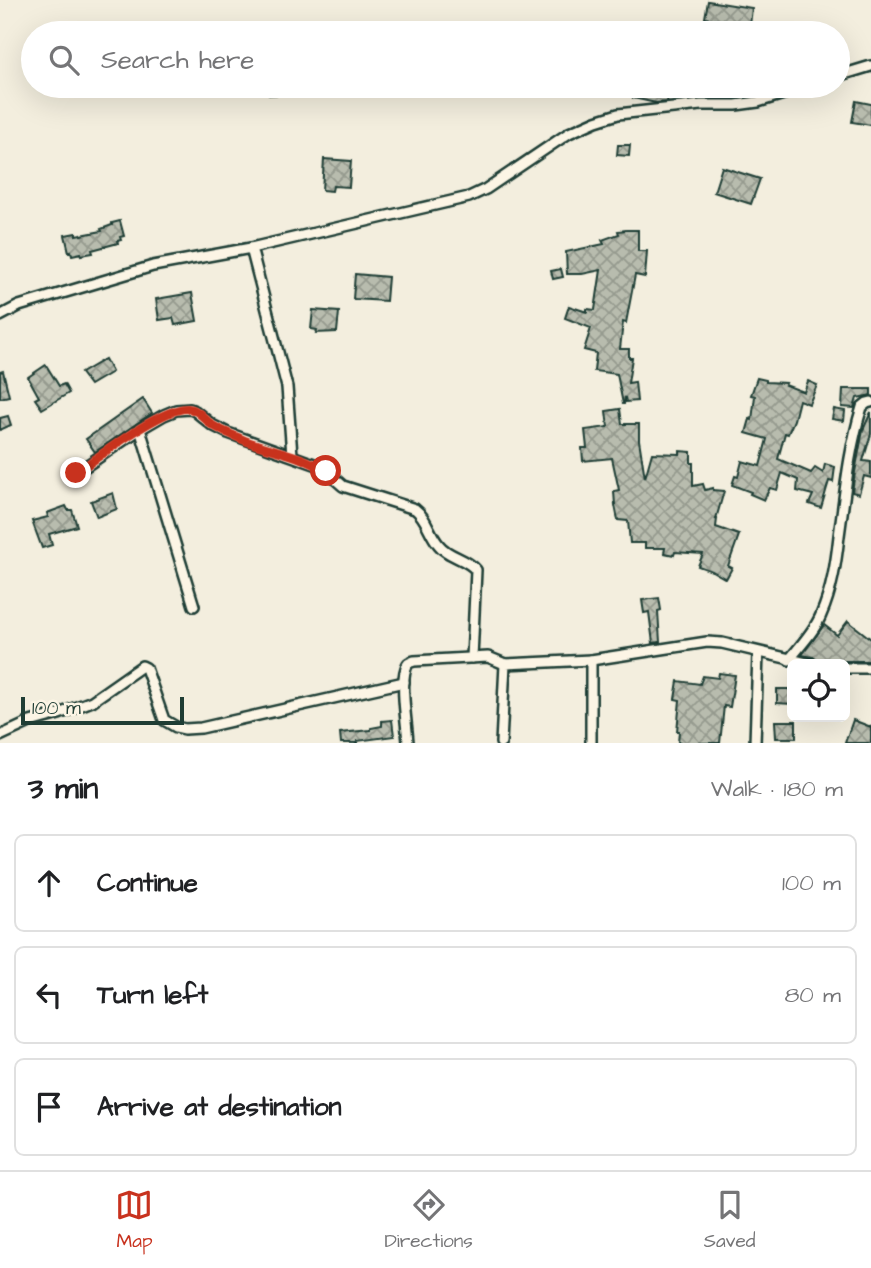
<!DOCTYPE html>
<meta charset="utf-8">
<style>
:root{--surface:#fff;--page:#f6f6f6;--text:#202124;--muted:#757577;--line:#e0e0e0;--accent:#c8321e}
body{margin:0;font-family:"Architects Daughter",sans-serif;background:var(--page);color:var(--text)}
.controls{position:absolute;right:21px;bottom:21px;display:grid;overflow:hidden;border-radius:10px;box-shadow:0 7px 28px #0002}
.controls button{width:63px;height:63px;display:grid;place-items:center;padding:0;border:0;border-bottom:2px solid var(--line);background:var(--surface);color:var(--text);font:35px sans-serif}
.scale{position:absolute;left:21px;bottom:18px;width:163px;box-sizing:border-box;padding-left:7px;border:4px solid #1f3d34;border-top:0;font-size:19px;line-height:24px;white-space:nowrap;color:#1f3d34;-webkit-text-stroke:5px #fcf5e5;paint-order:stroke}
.stop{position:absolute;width:21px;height:21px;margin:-16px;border:5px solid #c8321e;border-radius:50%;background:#fff}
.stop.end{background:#c8321e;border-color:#fff;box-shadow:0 2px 7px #0008}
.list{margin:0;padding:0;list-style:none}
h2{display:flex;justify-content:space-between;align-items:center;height:91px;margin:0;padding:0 28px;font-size:30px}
h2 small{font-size:23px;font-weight:400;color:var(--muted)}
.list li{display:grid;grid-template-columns:46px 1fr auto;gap:21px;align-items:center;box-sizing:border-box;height:98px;margin:0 14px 14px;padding:0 14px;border:2px solid var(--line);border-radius:10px}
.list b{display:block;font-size:26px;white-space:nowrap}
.list em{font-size:23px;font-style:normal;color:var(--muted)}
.icon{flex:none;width:38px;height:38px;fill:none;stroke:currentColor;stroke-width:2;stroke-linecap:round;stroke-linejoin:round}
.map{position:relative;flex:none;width:871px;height:743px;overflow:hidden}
.search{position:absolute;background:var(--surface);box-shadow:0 7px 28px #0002;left:21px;right:21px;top:21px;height:77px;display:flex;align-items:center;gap:18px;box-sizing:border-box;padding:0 24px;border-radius:38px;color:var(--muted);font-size:26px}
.sheet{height:427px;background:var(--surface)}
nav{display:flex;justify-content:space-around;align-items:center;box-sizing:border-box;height:98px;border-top:2px solid var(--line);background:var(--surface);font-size:19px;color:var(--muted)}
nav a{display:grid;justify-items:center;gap:4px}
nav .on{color:var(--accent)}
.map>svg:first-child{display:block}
.building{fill:url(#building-cross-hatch);stroke:#1f3d34;stroke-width:2}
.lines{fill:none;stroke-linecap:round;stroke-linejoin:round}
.minor-casing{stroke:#1f3d34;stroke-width:14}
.minor{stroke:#fcf5e5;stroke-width:9}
.route{stroke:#c8321e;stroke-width:9}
</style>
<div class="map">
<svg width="871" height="743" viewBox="0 0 871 743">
<defs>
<pattern id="building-cross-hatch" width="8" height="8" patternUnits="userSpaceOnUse" patternTransform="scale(1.75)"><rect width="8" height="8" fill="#b8bcae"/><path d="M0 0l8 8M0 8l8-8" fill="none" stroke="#959a8e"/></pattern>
</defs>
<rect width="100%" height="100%" fill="#f3eede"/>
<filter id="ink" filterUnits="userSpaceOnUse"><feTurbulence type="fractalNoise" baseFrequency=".0143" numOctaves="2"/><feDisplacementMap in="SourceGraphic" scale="14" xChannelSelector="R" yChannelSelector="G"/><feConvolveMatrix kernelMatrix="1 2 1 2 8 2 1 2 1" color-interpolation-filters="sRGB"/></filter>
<g filter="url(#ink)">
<!-- building -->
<g class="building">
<path d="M708,1l44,7 -2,17 -45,-7z"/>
<path d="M269,86h34v7l-34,2z"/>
<path d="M635,86h35l-3,16 -11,1 -23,-5z"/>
<path d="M856,101l15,3v21l-19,-3z"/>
<path d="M618,145h12l-1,11 -12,-1z"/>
<path d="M324,159l27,2 -2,26 -16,-1 -1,5 -10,-1z"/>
<path d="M722,167l38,12 -9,25 -37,-12z"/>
<path d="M120,221l4,15 -4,1 1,3 -4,1 1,2 -26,7 1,3 -12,2v-2l-9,2 -1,-4 -2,1 -4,-17 11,-2v2l5,-1v1l21,-4 -1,-2 11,-4v-2z"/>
<path d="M626,230h12v21h9l-2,26 -10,-2 -9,48 -3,-1 -3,27h9v9h3l-4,25 7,-1 2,19 -11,1 -1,-5 -1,7h-1l-6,-30 -23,-3 2,-18 -12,-3 7,-22 -26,-10 4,-12 18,6v-3l8,1 6,-40 -19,4h-15l-1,-22 38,-8 -2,-4 17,-6 -1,-3z"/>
<path d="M561,269l2,8 -10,2 -2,-8z"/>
<path d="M355,274l33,3 -2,24 -33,-2z"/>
<path d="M192,293l5,28 -22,4 -2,-7 -14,2 -3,-21z"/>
<path d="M313,310l26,2 -2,20 -21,1 1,-3 -6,-1z"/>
<path d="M105,359l7,13 -22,13 -9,-12z"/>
<path d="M46,365l13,21 5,-2 5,9 -27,16 -7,-10 4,-2 -11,-20z"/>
<path d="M3,371l6,25 -9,2v-26z"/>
<path d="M757,378l9,2v2l20,1 -1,2 19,7 4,-11 9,4 -8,19 -10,-4 -5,20 -6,14 -3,-1 -7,26 33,14 4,-5 8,5 2,-9 10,3 -2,15 -4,-1 -8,27 -12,-4 4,-9 -16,-4 1,-11 -16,-7 -5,17 -7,-2 -6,12 -14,-6 1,-2 -19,-7 3,-9 3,1 4,-16 18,5 7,-27 -21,-6 4,-14 2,1 3,-24 -4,-1z"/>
<path d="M843,389h28v6l-14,3 -3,10 -12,-1z"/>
<path d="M143,399l9,14 -57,39 -9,-13z"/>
<path d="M620,409l2,15h17v16l6,38 7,-25 28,1v-3l11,1v11h2v23l10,-2 2,6 8,-2v2l11,1 -8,28h1l-1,8 23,8 -11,31 4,2 -6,11 -14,-8 -14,-5 5,-12 -28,-2 -1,3 -10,-2 1,-5h-20v-5h-15l-2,-22 -10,-1 -3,-15 -1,-14 5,-1 -7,-32 -29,3 -1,-13h5l-2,-18 23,-3 -2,-16z"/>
<path d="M834,409l11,2 -1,10 -12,-2z"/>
<path d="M871,412v22l-8,27 8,1v16l-7,-2 -5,18 -7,-2 3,-20 8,-42z"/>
<path d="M8,416l3,9 -11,5v-12z"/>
<path d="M113,493l4,16 -20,8 -6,-16z"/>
<path d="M66,506l2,4h4l5,16 -28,8 3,11 -10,3 -10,-27 16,-4 -1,-4z"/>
<path d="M659,598l2,12 -3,1 2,31 -7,1 -4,-31 -5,1 -2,-13z"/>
<path d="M848,621l23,18v19l-2,3h-24l-7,3 -21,-4 -4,-3 -11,-2 22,-30 13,10z"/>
<path d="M719,673l16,2 -5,32 -6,-1 -4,37h-42l1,-12h-2l3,-31 -5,-1 3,-18 22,3 3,-8 15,2z"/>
<path d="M777,689h15v15l-15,-1z"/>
<path d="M392,720l2,16 -37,5v2h-16l-1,-10 31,-3v-2l11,-2v-5z"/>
<path d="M853,720l18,7v16h-26z"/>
<path d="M775,721h21v17h-20z"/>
</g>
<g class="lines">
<defs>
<g id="minor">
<path d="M838,76l33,-10"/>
<path d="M251,248l36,139 5,68"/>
<path d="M0,316l19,-10 134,-40 98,-18 218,-51 17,-8 83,-56 27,-12 22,-7 83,-9h35l22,-3 51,-16"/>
<path d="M140,429l54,177"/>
<path d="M76,473l64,-44 24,-14 12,-5 14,-1 5,2 17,14 16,8 92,33 23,20 72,23c12,9 14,25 24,36 9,12 27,13 37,25l-4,88"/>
<path d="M591,660l116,-18 15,1 89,21"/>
<path d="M789,660c11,-14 25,-28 32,-45 11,-25 15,-52 18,-79 6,-43 10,-87 23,-129l5,-4 4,-1"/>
<path d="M845,668h26"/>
<path d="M0,736l30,-14 29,-8 33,-13 50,-35 4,2 18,52 12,7 9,2 16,-1 203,-46"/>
<path d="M408,743c-1,-19 -8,-58 -2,-75 2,-6 3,-5 8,-7l74,-4 17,7"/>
<path d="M501,743l4,-79 86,-4v83"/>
<path d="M755,743l3,-90"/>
</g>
</defs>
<!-- minor casing -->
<use href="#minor" class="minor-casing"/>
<!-- minor -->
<use href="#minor" class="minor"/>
</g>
</g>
<g class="lines" filter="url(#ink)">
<!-- route -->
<path class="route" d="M76,473c21,-15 91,-70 115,-64 9,2 14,11 21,16 10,6 23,11 34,16 27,10 56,14 80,30"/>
</g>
</svg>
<div class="controls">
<button><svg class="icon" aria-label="locate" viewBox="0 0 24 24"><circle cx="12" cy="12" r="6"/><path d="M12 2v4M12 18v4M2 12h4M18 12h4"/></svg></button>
</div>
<div class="scale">100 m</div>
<div class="stop" style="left:326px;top:471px"></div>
<div class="stop end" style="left:76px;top:473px"></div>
<div class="search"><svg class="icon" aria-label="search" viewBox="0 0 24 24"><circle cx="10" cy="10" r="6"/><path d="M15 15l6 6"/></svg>Search here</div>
</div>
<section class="sheet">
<h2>3 min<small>Walk · 180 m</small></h2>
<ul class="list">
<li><svg class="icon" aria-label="ahead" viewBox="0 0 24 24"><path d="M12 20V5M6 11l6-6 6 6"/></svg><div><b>Continue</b></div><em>100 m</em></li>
<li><svg class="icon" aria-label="left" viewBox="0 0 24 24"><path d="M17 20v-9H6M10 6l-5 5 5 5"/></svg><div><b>Turn left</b></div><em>80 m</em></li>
<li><svg class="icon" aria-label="arrive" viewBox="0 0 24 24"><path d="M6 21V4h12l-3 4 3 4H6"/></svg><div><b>Arrive at destination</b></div></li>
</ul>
</section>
<nav>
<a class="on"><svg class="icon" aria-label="map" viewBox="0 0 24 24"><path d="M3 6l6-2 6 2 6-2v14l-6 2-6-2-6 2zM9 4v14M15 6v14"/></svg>Map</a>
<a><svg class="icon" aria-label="directions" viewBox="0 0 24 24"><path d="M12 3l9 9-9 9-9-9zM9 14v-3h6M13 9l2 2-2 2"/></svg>Directions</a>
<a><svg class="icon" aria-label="saved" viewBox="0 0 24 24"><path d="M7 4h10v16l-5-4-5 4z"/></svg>Saved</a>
</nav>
